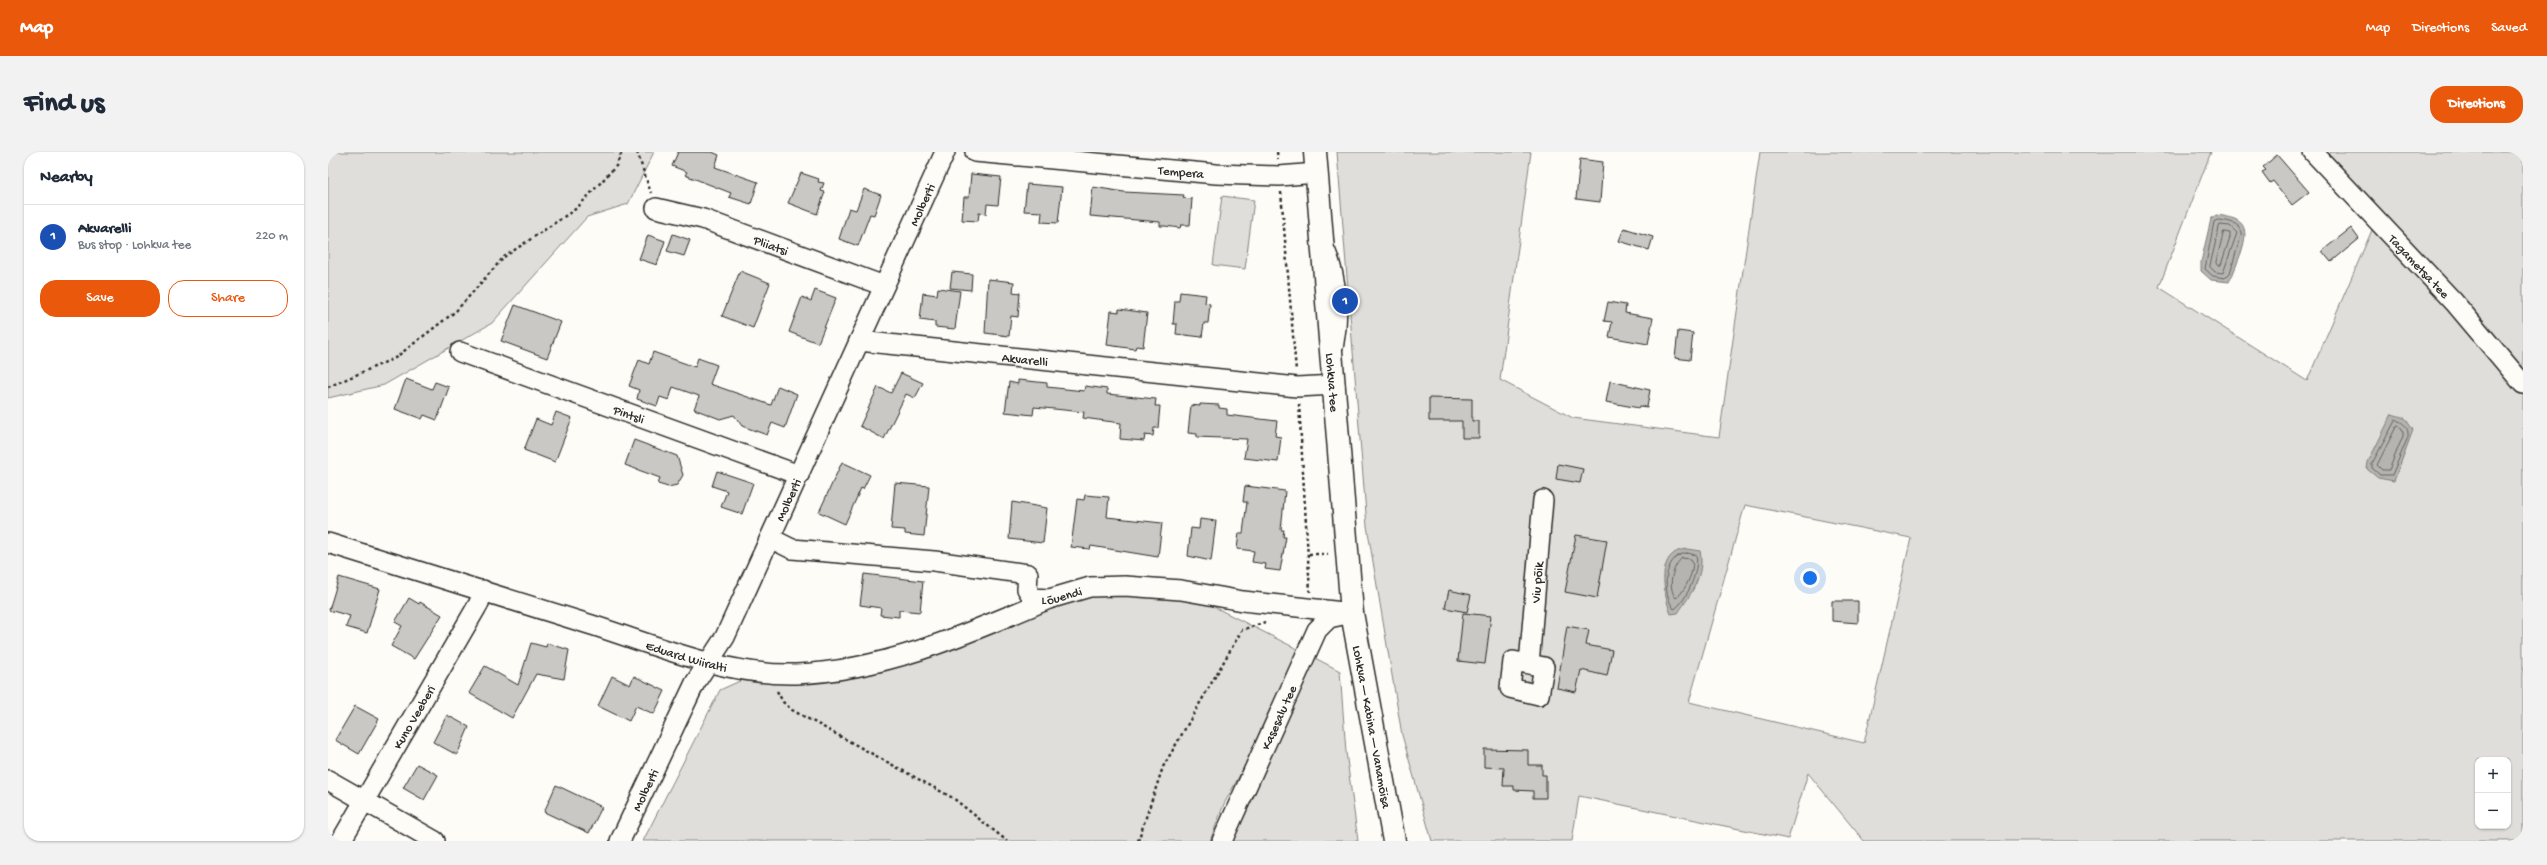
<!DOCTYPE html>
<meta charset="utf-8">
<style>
:root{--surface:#fff;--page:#f2f2f3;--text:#1f2937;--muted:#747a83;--line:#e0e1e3;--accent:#ea580c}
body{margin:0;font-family:"Gochi Hand",sans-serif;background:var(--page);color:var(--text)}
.controls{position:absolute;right:12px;bottom:12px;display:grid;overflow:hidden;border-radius:8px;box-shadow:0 1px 3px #0004}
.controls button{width:36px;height:36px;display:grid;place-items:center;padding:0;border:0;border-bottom:1px solid var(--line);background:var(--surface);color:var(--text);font:20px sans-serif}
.you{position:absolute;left:1482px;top:426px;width:14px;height:14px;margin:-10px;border:3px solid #fff;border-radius:50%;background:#1a73e8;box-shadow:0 0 0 6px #1a73e833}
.badge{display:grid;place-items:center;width:26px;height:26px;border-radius:50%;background:var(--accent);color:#fff;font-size:13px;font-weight:700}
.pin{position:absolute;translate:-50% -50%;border:2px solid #fff;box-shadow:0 1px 4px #0006}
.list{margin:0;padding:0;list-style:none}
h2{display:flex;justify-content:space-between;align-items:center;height:52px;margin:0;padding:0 16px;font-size:17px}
h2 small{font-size:13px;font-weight:400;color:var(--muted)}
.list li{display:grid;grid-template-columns:26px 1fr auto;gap:12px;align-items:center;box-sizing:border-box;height:64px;padding:0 16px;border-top:1px solid var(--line)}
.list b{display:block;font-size:15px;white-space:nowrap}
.list p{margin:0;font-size:13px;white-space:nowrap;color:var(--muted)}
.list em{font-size:13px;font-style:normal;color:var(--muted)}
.actions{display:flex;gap:8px;padding:12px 16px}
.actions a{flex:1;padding:9px 0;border:1px solid var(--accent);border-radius:16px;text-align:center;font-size:14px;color:var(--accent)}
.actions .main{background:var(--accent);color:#fff}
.map{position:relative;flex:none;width:2195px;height:689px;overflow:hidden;border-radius:16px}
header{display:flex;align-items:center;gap:24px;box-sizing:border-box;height:56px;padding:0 20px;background:var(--accent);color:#fff}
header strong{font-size:19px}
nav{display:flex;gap:22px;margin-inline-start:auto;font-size:14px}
.intro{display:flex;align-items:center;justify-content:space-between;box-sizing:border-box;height:96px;padding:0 24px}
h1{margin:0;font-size:28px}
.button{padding:10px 18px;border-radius:16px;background:var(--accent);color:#fff;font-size:14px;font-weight:700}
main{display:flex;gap:24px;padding:0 24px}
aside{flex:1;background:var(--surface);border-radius:16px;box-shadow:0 1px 3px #0004}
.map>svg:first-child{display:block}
.green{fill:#dfdeda;stroke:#858482;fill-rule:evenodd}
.water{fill:#b5b4b1;stroke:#7e7d7b}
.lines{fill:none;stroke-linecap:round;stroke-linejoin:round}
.shore{stroke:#626261;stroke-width:1}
.building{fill:#c9c8c4;stroke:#2b2b2b}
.service-casing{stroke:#2b2b2b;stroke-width:13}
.minor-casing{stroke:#2b2b2b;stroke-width:22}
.tertiary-casing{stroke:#2b2b2b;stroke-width:25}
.path{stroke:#2b2b2b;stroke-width:2.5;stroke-dasharray:3 3;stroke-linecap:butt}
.service{stroke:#fdfcf7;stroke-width:10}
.minor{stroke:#fdfcf7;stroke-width:19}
.tertiary{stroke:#fdfcf7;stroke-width:22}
.labels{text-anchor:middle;stroke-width:3.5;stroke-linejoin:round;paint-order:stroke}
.street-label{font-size:13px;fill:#2b2b2b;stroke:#fdfcf7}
</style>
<header>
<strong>Map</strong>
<nav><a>Map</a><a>Directions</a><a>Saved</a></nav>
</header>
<div class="intro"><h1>Find us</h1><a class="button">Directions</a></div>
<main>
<aside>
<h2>Nearby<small></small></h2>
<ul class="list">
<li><span class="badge" style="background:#1a4fb4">1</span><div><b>Akvarelli</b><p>Bus stop · Lohkva tee</p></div><em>220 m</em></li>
</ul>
<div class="actions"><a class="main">Save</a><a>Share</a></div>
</aside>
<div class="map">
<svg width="2195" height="689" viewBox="0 0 2195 689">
<rect width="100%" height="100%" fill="#fdfcf7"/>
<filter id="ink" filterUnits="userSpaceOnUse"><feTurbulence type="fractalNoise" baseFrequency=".025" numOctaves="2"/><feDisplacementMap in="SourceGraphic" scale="8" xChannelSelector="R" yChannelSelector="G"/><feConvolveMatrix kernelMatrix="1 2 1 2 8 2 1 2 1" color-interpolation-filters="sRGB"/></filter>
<g filter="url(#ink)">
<!-- green -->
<g class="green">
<path d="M0,0h326l-26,52 -41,13 -95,106 -108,62 -56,13z"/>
<path d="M1009,0h194l-31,228 73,38 146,19 41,-285h451l-52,135 148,94 65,-151 14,-12 -57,-64 2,-2h192v689h-659l-56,-68 -20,66 -209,-43 -7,45h-140l-30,-106 -35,-209zM1417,353l166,33 -47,205 -175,-41zM2150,608h30v66h-30z"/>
<path d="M894,44l32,4 -9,69 -32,-4z"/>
<path d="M853,438l120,61 -22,52 -55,101 -14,37h-567l77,-151 35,-16 97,-6 197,-69z"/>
<path d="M985,505l27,14 6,81 12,89h-126z"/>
</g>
<!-- water -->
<g class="water">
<path d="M1888,63c28,3 34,11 25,38 -4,10 -7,20 -12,29l-18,-2 -10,-9v-9l10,-43z"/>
<path d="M2064,262l13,4 8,12 -19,51 -16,-3 -11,-9 1,-7z"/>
<path d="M1359,397l13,2c5,24 -9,43 -22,62l-7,1c-8,-21 -16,-63 16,-65z"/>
</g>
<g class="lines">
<!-- shore -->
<g class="shore">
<path d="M1890,68c10,1 20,2 24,12l-12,41 -5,5 -12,-2 -8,-7 9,-47z"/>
<path d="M1892,73l10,1 7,7 -14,40 -8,-1 -5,-5z"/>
<path d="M1896,80l6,1v4l-9,28 -3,1 -2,-3z"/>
<path d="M2068,268c8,2 13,8 12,17l-16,38h-12l-8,-7v-4z"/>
<path d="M2071,274l4,6v4l-14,34h-7l-5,-5 19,-38z"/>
<path d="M1359,401l9,2c4,14 -10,48 -22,54 -12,-15 -12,-54 13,-56z"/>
<path d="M1354,406l9,1c6,9 -7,34 -15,39 -9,-10 -4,-32 6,-40z"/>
</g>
</g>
<!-- building -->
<g class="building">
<path d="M350,0h34l7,3 -4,12 43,15 -7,22 -22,-7 2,-4 -46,-18 2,-3 -15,-6z"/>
<path d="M1949,3l32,37 -17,13 -19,-24 -3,2 -8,-11 4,-2 -3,-3z"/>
<path d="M1252,7l23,3 -3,40 -24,-3z"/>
<path d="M473,21l18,6 -1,3 6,1 -3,8 4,1 -8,22 -29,-11z"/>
<path d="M643,22l30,3 -3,28 -11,-1 -1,10 -7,-1 -1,8 -16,-1 2,-23h5z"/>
<path d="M699,32l35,3 -4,36 -17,-1 1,-10 -18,-1z"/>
<path d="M765,35l31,5 60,3 -1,3 9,1 -2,26h-9l-1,3 -15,-2h-5v-4l-70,-6z"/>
<path d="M536,37l17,6 -7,20 -4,-1 -12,32 -19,-7 10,-31 7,2z"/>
<path d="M1296,76l29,9 -4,13 -30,-9z"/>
<path d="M2023,76l8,11 -28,23 -9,-11z"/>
<path d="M345,82l17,6 -6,16 -17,-5z"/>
<path d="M320,83l17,6 -8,24 -18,-6z"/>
<path d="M412,119l30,12 -17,45 -31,-12z"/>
<path d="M624,120l20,2 -1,16 -21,-2z"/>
<path d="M660,127l26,3 -1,10 7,1 -2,24 -7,-1 -2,20 -24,-3z"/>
<path d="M610,136l22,3 -5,38 -20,-2v-5l-15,-2 3,-27 14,2z"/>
<path d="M487,138l21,8 -18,45 -29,-11 13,-35 9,4z"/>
<path d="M852,140l26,3 -1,8 5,1 -2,19h-4l-2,14 -26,-3 1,-10h-4l2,-23h4z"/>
<path d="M1280,150l18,3 -1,8 28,5 -5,26 -39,-7 3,-15 -8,-1z"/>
<path d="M187,153l46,17 -14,36 -46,-17z"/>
<path d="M791,157l28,4 -4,34 -7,-1 -1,3 -28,-4 4,-34 8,1z"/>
<path d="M1350,179l15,2 -3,27 -15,-2z"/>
<path d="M325,200l42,15 3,-9 19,7 -7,19 61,21 7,-19 19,8 -12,34 -13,-5 -5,12 -25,-9 -8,-11 -14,4 -26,-10 5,-13 -26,-9 -4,13 -9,-3 -3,9 -20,-7 2,-9 -10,-4 10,-26 10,4z"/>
<path d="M573,221l22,10 -8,15 -9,-4 -22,45 -24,-13 18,-39 13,6z"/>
<path d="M78,227l26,10 3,-7 14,5 -12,33 -13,-5 -2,4 -27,-10z"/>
<path d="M690,228l29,3v4l37,4 1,-5 22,3v5l49,5 -1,7h5l-2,22h-4l-1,8 -8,-1 -1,6 -24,-2 1,-16 -38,-5 1,-6 -50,-5 -1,8 -28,-3 4,-30 9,2z"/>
<path d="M1282,229l40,9 -3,17 -7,-1 -1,2 -33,-6z"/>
<path d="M1101,246l43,1v22h7v17h-17v-17h-33z"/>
<path d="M872,252l19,1v3l8,1v6l50,6 -2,15 6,1 -3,25 -34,-4 3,-19 -50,-2v-3l-9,-1 3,-28 9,1z"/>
<path d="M228,260l16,6 -17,44 -31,-12 12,-31 15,6z"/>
<path d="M306,288l43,16 6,19 -6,10 -9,2 -10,-3 2,-6 -35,-13z"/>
<path d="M514,310l28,13 -7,14 -2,-1 -16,36 -26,-12z"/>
<path d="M1230,312l25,5 -3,14 -24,-4z"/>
<path d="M389,319l36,12 -11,31 -21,-7 6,-16 -15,-5z"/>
<path d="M567,331l34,3 -5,50 -19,-2v-4l-14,-1z"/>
<path d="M917,334l40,5 -4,39h3l-1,7h3l-6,34 -15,-2 1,-5 -14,-2 2,-11 -17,-2 2,-16h4l4,-31h-4z"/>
<path d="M757,343l24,2 -2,20 55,6 -4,34 -67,-11 -1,3 -19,-2 6,-48 7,1z"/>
<path d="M684,350l35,6 -4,35 -34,-4z"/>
<path d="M872,367l16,2 -5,40 -23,-5 3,-28 8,1z"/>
<path d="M1248,383l31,5 -10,58 -32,-6z"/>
<path d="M536,422l59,7 -3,31 -21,-2v7l-19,-2 1,-7 -21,-3z"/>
<path d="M11,425l41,12 -13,44 -21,-6 4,-11 -21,-6z"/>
<path d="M1121,438l22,5 -4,17 -22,-4z"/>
<path d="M81,446l10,6 1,-2 22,13 -28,44 -23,-13 11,-20 -7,-4z"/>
<path d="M1504,449h26v22l-26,-2z"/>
<path d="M1135,461l28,3 -6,48 -27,-3z"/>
<path d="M1239,474l22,4 -3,15 26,5 -5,26 -26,-6 -5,22 -19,-4z"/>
<path d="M203,491l15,4 1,-4 22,7 -5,29 -28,-5 -24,44 -43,-25 16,-27 33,19z"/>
<path d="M284,524l18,9 4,-9 31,15 -11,23 -18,-8 -7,15 -31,-15z"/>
<path d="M27,554l24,13 -20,35 -24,-14z"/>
<path d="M119,563l22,12 -12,28 -24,-13z"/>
<path d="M1156,597l44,1v15h14v10h4v23h-13v-7l-19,-1v-4h-11l1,-18 -20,-1z"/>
<path d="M89,612l21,11 -14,25 -21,-12z"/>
<path d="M228,633l46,22 -13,26 -45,-21z"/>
</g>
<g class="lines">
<defs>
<path id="service" d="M1002,98c12,29 14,65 8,96"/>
<g id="minor">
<path id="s1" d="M647,0l241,22 63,2 38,-3"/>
<path id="s2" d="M1985,0l141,150 69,82"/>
<path id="s3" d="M328,56l47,11 181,67"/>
<path id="s4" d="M531,189l438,46 38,-2"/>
<path id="s5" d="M132,200l339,123"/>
<path id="s6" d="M442,386l22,11 142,12 94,13 -1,15 6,9 16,1 41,-12 35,-1 56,4 62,11 109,12"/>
<path id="s7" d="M0,391c89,27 178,55 267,83 65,21 133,50 201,48 89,-3 173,-41 253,-75"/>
<path id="s8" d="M1201,512l-16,-3 -3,27 29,7 5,-28 -15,-3 14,-164"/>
<path d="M0,628l107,61"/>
<path id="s9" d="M13,689l138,-238 4,-13"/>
<path id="s10" d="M292,689l75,-158 30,-46 220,-485"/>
<path id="s11" d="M894,689l95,-211 12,-12 18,-4"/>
</g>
<g id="tertiary">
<path id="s12" d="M987,0l37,461 42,228"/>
</g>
</defs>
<!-- service casing -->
<use href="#service" class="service-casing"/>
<!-- minor casing -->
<use href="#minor" class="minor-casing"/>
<!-- tertiary casing -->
<use href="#tertiary" class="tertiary-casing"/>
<!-- path -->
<g class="path">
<path d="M309,0l14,41"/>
<path d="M949,0l1,7"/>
<path d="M953,40l15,179"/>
<path d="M0,235l67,-29 61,-47 48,-54 73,-49 39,-42 6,-14"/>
<path d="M971,252l11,188"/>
<path d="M981,402h19"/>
<path d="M449,539l6,11 9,8 161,88 54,43"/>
<path d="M810,689l25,-74 79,-137 23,-8"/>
</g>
<!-- service -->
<use href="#service" class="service"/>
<!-- minor -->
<use href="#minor" class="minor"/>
<!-- tertiary -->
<use href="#tertiary" class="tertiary"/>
</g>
</g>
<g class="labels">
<!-- street labels -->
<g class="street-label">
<text dy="5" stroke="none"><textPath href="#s1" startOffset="207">Tempera</textPath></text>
<text dy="5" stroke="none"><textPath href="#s10" startOffset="705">Molberti</textPath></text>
<text dy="5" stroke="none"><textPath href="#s3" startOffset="121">Pliiatsi</textPath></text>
<text dy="5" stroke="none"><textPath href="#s2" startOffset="156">Tagametsa tee</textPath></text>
<text dy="5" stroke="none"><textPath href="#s4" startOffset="167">Akvarelli</textPath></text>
<text dy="5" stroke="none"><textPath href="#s12" startOffset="231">Lohkva tee</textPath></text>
<text dy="5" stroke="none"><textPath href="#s5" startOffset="180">Pintsli</textPath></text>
<text dy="5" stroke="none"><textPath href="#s10" startOffset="381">Molberti</textPath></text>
<text dy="5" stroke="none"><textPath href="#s8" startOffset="199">Viu põik</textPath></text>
<text dy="5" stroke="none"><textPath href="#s6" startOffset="317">Lõuendi</textPath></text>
<text dy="5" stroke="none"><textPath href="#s7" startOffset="376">Eduard Wiiralti</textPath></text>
<text dy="5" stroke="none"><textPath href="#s9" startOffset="144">Kuno Veeberi</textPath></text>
<text dy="5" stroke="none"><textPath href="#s11" startOffset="136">Kasesalu tee</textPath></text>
<text dy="5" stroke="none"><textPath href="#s12" startOffset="578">Lohkva — Kabina — Vanamõisa</textPath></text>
<text dy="5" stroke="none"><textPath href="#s10" startOffset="57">Molberti</textPath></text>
</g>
</g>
</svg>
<div class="controls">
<button>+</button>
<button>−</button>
</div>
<div class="you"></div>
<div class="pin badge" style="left:1017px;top:149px;background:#1a4fb4">1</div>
</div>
</main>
